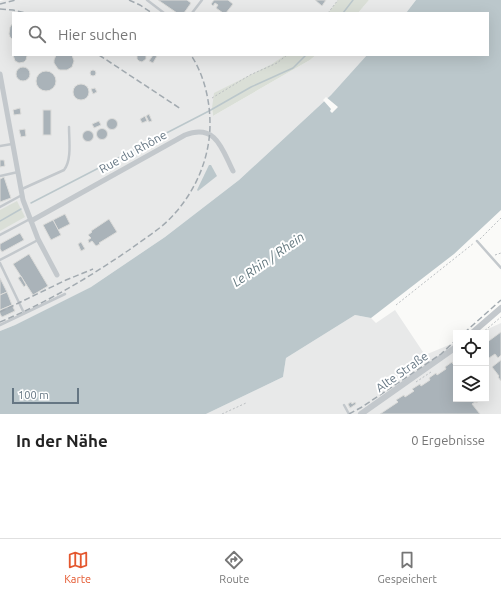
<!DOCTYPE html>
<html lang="de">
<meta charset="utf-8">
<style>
:root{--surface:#fff;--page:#f2f2f2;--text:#222;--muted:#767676;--line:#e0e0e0;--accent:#e4572e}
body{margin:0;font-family:Ubuntu,sans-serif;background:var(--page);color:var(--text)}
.controls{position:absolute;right:12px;bottom:12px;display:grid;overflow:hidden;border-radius:0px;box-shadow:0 4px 16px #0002}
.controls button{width:36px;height:36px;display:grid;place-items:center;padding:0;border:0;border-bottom:1px solid var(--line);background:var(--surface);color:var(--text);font:20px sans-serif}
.scale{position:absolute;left:12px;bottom:10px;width:67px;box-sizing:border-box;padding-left:4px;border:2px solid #657683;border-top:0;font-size:11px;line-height:14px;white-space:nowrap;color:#657683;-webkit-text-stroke:3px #fff;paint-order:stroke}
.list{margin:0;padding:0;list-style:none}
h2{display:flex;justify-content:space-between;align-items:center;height:52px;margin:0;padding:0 16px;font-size:17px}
h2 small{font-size:13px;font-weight:400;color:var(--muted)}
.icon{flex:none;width:22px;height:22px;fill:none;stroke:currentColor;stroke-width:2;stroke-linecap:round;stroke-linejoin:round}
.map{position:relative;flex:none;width:501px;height:414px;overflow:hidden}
.search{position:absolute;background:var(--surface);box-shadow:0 4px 16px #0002;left:12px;right:12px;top:12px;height:44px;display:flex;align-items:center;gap:10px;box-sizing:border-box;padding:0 14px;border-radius:0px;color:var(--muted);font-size:15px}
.sheet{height:124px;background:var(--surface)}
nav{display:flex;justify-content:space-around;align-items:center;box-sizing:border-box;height:56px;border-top:1px solid var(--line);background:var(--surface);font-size:11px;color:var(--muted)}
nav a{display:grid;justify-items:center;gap:2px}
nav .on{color:var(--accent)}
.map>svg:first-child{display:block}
.built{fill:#e8e9e9}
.green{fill:#dadfd7}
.water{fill:#bbc7cb}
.pier{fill:#fafaf8}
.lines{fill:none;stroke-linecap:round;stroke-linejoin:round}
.stream{stroke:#bbc7cb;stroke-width:1.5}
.building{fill:#aab3b9;stroke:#dcdcda}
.path{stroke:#bbbfc2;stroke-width:1;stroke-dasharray:2 2;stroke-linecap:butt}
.service{stroke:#c3c8cc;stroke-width:2.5}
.minor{stroke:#c3c8cc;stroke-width:5}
.tertiary{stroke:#c3c8cc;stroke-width:6}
.rail{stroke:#a2aab0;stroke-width:1.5;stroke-dasharray:6 3;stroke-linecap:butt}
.labels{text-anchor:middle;stroke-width:4;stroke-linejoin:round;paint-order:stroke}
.street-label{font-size:12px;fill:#657683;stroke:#fff}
.water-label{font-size:13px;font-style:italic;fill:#60757c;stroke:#fff}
</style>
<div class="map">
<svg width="501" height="414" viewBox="0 0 501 414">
<rect width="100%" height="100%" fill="#fafaf8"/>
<!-- built -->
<g class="built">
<path d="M4,0h334l-10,13h-315v42h272l-73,53 1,8 97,-56 6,-5h51l-36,40 -92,85 -74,57 -74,50 -76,38 -15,6v-330z"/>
<path d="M369,0h47l-10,13h-48z"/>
<path d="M395,310l30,45 31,-13v57h30v-66h-7l22,-10v91h-295l77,-37 3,-19 69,-43 16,3 5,5z"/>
</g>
<!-- green -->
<g class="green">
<path d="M338,0h31l-11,13h-30z"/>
<path d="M285,55h31l-6,5 -97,56 -1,-8 2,-15 58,-29z"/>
<path d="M17,201l8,16 -25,14v-21z"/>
</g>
<!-- water -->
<g class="water">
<path d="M416,0h85v210l-47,44 -83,64 -16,-3 -69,43 -3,19 -77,37h-206v-83l15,-6 76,-38 74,-50 74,-57 92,-85 36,-40h121v-42h-82z"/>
<path d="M209,165h2l6,11 -19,15 -1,-1z"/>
</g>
<!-- pier -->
<path class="pier" d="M326,97l12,10 -6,6 -2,-2 1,-2 -8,-9z"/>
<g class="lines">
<!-- stream -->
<g class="stream">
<path d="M343,13l10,-13"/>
<path d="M31,203l178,-92 42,-24 42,-19 13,-13"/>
<path d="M0,221l21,-12"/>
</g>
</g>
<!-- building -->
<g class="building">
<path d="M158,0h29l4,3 -7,10h-7z"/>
<path d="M214,0h14l5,4 -7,9h-3l-7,-5 2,-3 -3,-2 -2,3 -2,-2z"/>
<path d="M315,0h11l-4,6z"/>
<path d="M12,24h1v16l-3,-3 -1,-3 1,-7z"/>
<path d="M13,55h14v1l-1,4 -2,2 -5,1 -4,-2z"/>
<path d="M56,55h16l2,6 -2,6 -5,3h-7l-2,-1 -4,-6v-3z"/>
<path d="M137,55h9v4l-4,3 -3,-1 -2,-2z"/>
<path d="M153,55l4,1 -4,7 -4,-2z"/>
<circle cx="23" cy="74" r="7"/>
<circle cx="93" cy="73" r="3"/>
<circle cx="46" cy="81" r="10"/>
<circle cx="81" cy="92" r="8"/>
<path d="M95,88l2,4 -4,2 -2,-5z"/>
<path d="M20,108l1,6 -7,1 -1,-5z"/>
<rect x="43" y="110" width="8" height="25"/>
<path d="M149,114l3,7 -3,1 -3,-6z"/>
<path d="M145,116l2,5 -5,2 -2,-4z"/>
<circle cx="112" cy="124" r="5.5"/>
<path d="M99,121l2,4 -7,3 -2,-4z"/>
<circle cx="102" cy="134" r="5.5"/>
<path d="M25,129l1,7 -5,1 -2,-7z"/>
<circle cx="88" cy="136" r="5.5"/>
<path d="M0,160h4l1,6 -5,1z"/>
<path d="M4,177l7,21 -11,4v-23z"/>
<path d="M65,214l5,10 -12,6 -5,-10z"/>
<path d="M109,219l8,13 -18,11 1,1 -4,2 -4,-5 -3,2 -1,-3 3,-2 -3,-3 4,-3 -1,-1z"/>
<path d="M53,220l8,15 -10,5 -8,-15z"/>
<path d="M20,233l4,7 -22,12 -2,-3v-5z"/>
<path d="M81,242l4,7 -4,2 -3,-7z"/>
<path d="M29,254l19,32 -15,9 -20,-31z"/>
<path d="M21,276l5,9 -2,2 -6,-9z"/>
<path d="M0,278l7,14 -7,3z"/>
<path d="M7,292l5,13 -12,5v-15z"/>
<path d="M12,305l3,6 -13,6 -2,-3v-4z"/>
<path d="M501,332v23l-3,3 -3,-4 -9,6v-17z"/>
<path d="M501,360v21l-3,-4 1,-1 -7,-9z"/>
<path d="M452,362l1,2 3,-2v37h26l-6,4 -1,-1 -3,2 8,10h-100l18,-12 -2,-2 8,-5 1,2 9,-6 -2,-2 8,-5 1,2 9,-6 -1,-2 7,-5 1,2 9,-6 -1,-2z"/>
<path d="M351,402l1,2 3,-2 1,2 -6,4 -2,-4z"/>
</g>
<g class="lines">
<!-- path -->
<g class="path">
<path d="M328,13l10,-13"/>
<path d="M212,98l38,-23 27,-12 10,-8"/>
<path d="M480,239l21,-21"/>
<path d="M495,255l6,-2"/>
<path d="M396,305l78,-62"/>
<path d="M482,333l19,-16"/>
<path d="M416,382l15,-10"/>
<path d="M222,414l24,-11"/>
</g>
<!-- service -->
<g class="service">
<path d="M147,0l17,13"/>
<path d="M192,13l10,-13"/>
<path d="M0,146l12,-2"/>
<path d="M0,176l18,-4"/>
<path d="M22,189l42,-19c8,-10 5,-30 5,-43"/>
<path d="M0,207l22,-12"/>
<path d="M0,235l30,-16"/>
<path d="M477,241l24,27"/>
<path d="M0,260l38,-20"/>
<path d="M0,263l24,50"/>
<path d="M0,325l65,-31"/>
<path d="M344,405l5,9"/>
</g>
<!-- minor -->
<g class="minor">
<path d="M0,74l23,126 15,39 19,36"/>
<path d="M31,221l154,-86c31,-12 37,14 48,36"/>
</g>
<!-- tertiary -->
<g class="tertiary">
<path d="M472,333l29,-25"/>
<path d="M361,414l95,-67"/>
</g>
<!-- rail -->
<g class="rail">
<path d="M129,0l11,5 12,8"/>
<path d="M0,4l16,-4"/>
<path d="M0,9l13,1 13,3"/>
<path d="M99,55l82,54"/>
<path d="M0,312l66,-32 27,-11"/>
<path d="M0,322c46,-19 88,-44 129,-72 16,-12 34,-22 47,-38 21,-24 34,-56 34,-88 0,-24 -6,-49 -19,-69"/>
<path d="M464,333l37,-33"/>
<path d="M349,414l13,-7 79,-53 15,-14"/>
</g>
</g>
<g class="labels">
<!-- street labels -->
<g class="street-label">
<text transform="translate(133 152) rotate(-29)" y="4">Rue du Rhône</text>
<text transform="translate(402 372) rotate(-35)" y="4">Alte Straße</text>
</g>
<!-- water labels -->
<g class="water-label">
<text transform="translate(268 259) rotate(-35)" y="5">Le Rhin / Rhein</text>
</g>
</g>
</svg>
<div class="controls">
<button><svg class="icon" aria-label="locate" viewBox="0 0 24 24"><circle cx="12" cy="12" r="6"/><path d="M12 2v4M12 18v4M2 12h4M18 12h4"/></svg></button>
<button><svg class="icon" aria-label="layers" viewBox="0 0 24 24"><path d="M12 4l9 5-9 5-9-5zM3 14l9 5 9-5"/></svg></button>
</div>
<div class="scale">100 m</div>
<div class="search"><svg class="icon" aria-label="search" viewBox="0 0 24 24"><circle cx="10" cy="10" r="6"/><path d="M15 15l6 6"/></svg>Hier suchen</div>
</div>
<section class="sheet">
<h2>In der Nähe<small>0 Ergebnisse</small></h2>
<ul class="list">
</ul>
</section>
<nav>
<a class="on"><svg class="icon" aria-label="map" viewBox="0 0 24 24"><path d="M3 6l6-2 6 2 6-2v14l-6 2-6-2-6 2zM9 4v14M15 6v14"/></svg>Karte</a>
<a><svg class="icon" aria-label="directions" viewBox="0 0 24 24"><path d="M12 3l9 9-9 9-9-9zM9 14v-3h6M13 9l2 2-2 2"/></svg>Route</a>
<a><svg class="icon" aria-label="saved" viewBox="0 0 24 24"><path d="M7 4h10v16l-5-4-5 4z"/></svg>Gespeichert</a>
</nav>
